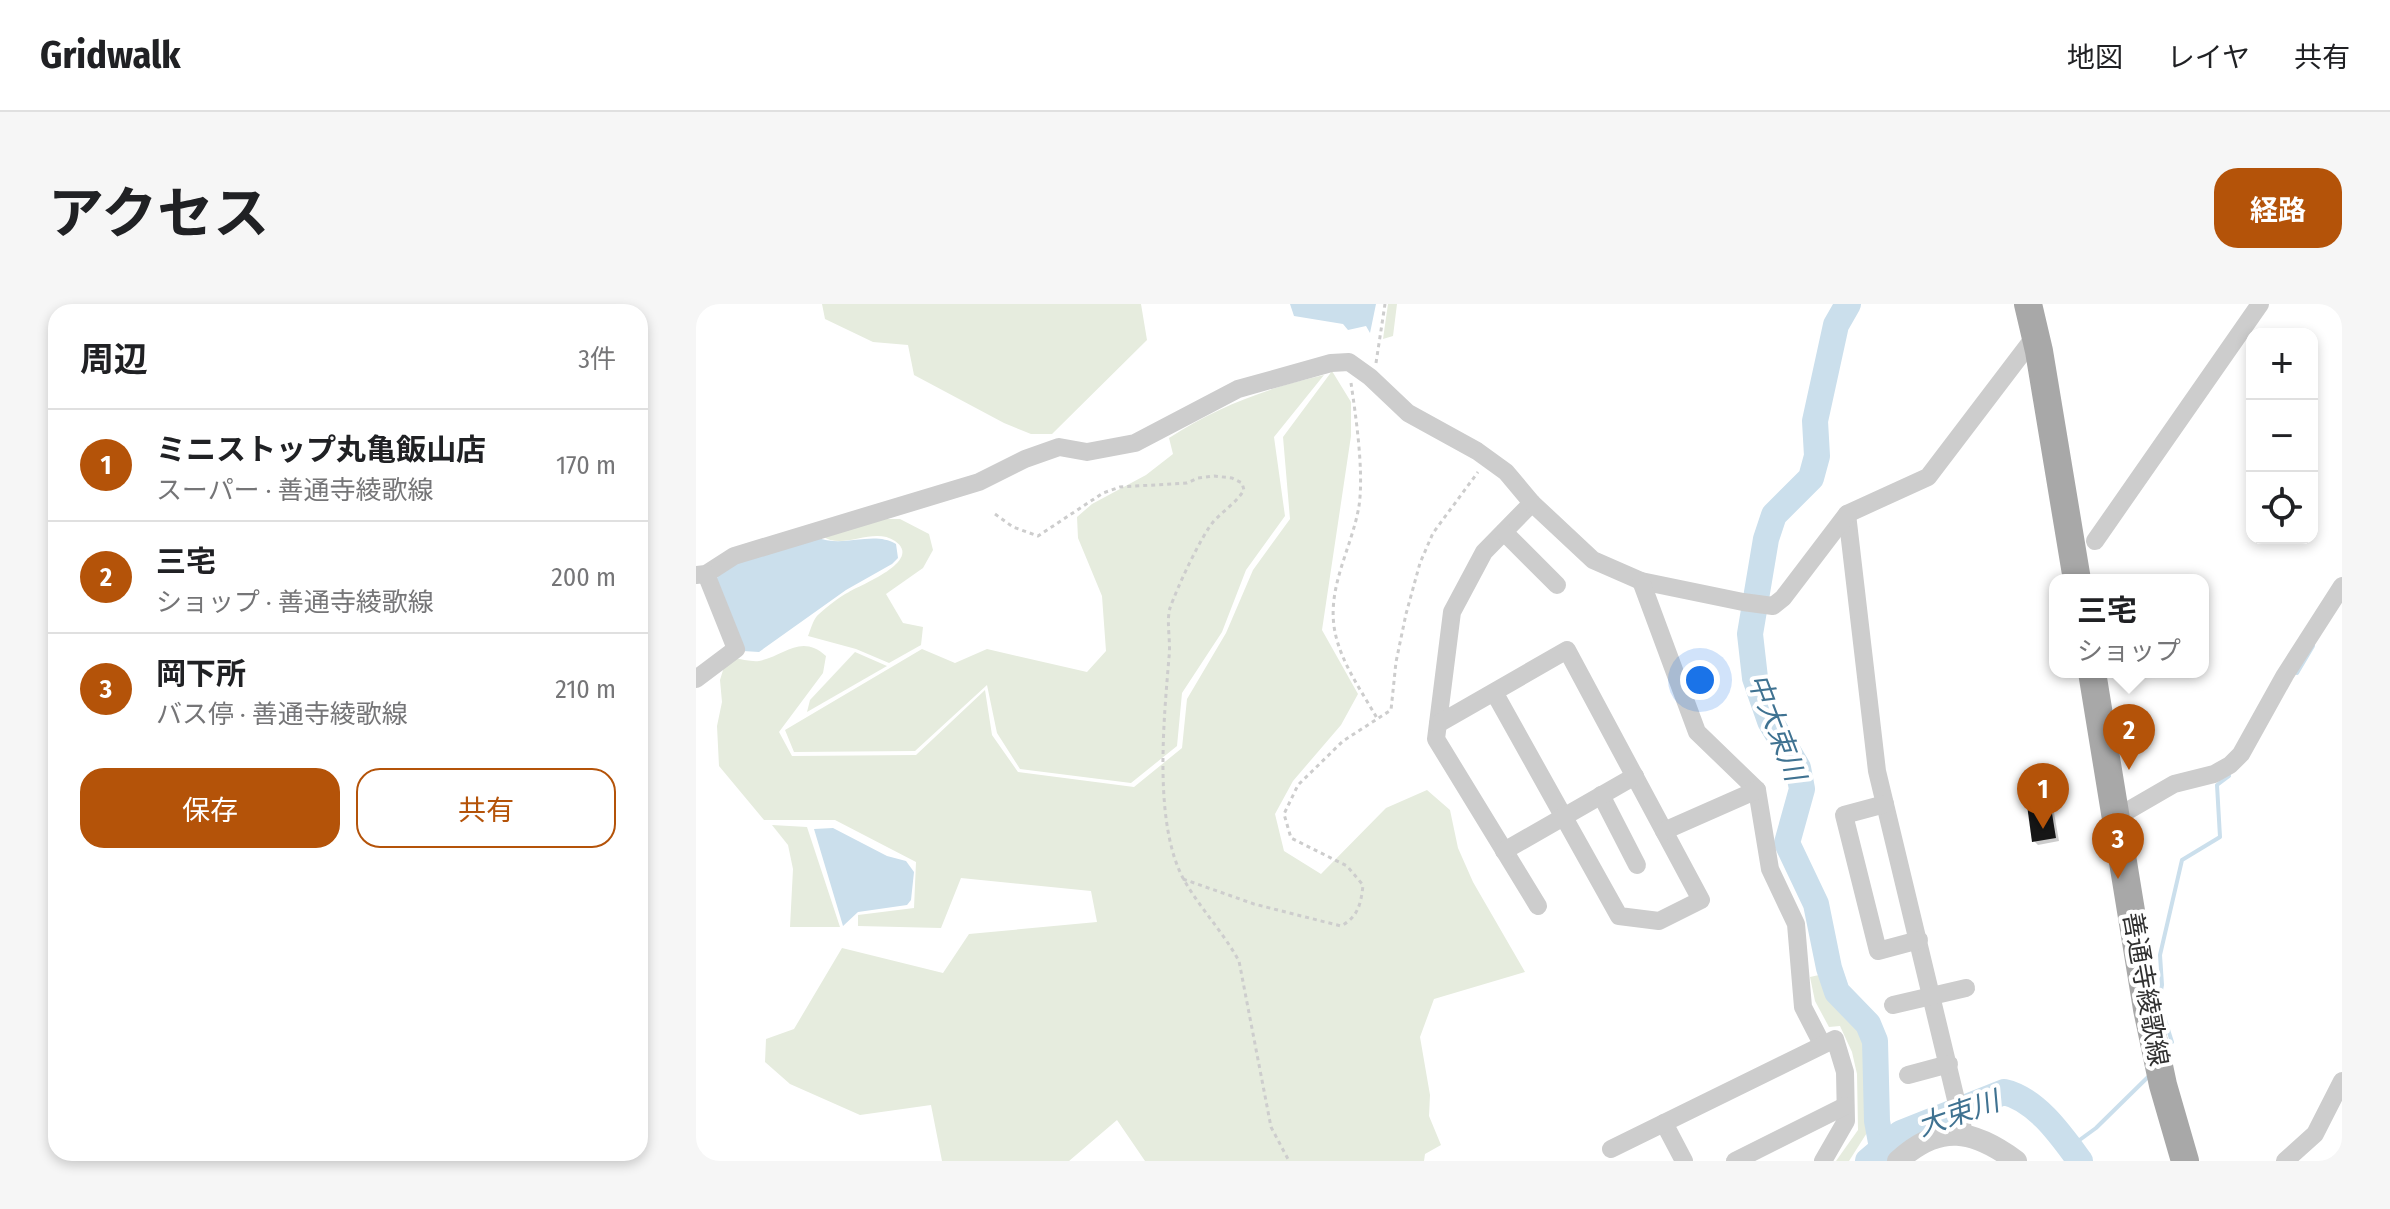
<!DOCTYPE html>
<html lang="ja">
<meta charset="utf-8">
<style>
:root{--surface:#fff;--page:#f6f6f6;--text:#202124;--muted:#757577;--line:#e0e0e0;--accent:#b45309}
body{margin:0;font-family:"Fira Sans Condensed","Noto Sans JP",sans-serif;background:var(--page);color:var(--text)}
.controls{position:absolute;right:24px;top:24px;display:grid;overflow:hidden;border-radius:16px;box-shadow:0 4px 12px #0003}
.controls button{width:72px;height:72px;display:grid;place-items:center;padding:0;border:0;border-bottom:2px solid var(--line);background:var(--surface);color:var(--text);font:40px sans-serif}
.you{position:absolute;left:1004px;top:376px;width:28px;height:28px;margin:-20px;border:6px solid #fff;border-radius:50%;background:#1a73e8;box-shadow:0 0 0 12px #1a73e833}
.badge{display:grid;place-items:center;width:52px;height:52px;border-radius:50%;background:var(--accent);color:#fff;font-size:26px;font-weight:700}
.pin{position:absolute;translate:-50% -66px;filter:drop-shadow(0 2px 4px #0008)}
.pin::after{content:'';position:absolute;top:42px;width:28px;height:24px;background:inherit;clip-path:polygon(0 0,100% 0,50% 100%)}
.popup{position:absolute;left:1353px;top:270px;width:160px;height:104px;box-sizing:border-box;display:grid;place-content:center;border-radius:16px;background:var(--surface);filter:drop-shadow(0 2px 6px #0005);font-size:26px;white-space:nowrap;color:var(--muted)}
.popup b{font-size:30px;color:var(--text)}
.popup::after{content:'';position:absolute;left:50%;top:100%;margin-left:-16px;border:16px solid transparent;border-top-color:var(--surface)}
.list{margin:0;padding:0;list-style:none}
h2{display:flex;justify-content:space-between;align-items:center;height:104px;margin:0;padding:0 32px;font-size:34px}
h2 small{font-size:26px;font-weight:400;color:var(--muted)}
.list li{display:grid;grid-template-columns:52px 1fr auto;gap:24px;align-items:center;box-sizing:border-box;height:112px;padding:0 32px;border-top:2px solid var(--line)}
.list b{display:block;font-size:30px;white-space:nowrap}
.list p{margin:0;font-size:26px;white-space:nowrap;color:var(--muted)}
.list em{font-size:26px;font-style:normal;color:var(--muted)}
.actions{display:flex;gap:16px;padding:24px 32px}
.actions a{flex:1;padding:18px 0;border:2px solid var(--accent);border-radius:24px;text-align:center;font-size:28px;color:var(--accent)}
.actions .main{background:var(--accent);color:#fff}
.icon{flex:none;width:44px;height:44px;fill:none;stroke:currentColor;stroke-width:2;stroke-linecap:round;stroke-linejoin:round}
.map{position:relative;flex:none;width:1646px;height:857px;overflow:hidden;border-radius:24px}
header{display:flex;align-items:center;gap:48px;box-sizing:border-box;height:112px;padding:0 40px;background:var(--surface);border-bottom:2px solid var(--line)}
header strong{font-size:38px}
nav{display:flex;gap:44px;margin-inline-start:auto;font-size:28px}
.intro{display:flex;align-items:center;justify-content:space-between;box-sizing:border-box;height:192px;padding:0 48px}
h1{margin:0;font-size:56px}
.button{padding:20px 36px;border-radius:24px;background:var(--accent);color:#fff;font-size:28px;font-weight:700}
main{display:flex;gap:48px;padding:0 48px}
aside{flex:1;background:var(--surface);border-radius:24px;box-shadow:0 4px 12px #0003}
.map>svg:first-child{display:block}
.green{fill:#e6ecde}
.water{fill:#cbdfec}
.shadow{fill:#0003}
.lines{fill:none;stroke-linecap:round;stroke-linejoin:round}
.stream{stroke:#cbdfec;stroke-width:4}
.river{stroke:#cbdfec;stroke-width:26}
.building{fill:#171717}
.path{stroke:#cdcdcd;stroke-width:3;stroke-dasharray:4 4;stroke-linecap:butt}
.minor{stroke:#cdcdcd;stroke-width:18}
.tertiary{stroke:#cdcdcd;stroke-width:22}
.primary{stroke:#a8a8a8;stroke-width:28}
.labels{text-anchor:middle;stroke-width:8;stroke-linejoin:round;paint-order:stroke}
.street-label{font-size:26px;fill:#303030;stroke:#fff}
.water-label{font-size:28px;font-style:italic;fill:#3f7291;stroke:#fff}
</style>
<header>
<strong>Gridwalk</strong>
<nav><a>地図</a><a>レイヤ</a><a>共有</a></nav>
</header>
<div class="intro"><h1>アクセス</h1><a class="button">経路</a></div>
<main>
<aside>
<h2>周辺<small>3件</small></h2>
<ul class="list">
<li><span class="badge">1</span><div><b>ミニストップ丸亀飯山店</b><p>スーパー · 善通寺綾歌線</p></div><em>170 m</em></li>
<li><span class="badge">2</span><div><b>三宅</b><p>ショップ · 善通寺綾歌線</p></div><em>200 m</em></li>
<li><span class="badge">3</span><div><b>岡下所</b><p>バス停 · 善通寺綾歌線</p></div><em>210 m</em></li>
</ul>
<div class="actions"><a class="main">保存</a><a>共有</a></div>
</aside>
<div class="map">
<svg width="1646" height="857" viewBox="0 0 1646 857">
<rect width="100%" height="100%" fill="#fff"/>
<!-- green -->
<g class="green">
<path d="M126,0h319l6,36 -95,94h-21l-27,-11 -90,-48 -6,-30 -35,-3 -48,-23z"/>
<path d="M692,0h9l-4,32 -10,3z"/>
<path d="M636,67l19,31v34l-29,194 36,64 -17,31 -48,56 -18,33 9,37 37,23 65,-66 41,-18 23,20 8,38 15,34 52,90 -91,27 -14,38 10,58 -1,21 12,29 -16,9 -1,7h-279l-28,-41 -48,41h-127l-11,-56 -71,10 -70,-31 -25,-22 1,-23 28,-10 48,-81 101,25 26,-39 128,-12 -6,-31 -130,-13 -20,50 -83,-2v-11l56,-7 2,-46 -81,-42h-71l-45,-54 -2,-40 5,-24 -2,-22 4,-13 9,-9c8,1 19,4 26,3 25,-5 42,-28 67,-5l-3,17 -44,59 13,24 124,-1 69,-65 7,45 26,37 116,15 48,-39 5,-49 39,-66 27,-63 37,-51 -7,-82z"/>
<path d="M628,71l-50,62 11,79 -39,54 -24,62 -40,61 -5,53 -46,37 -111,-14 -23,-36 -10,-48 -72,66 -121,1 -9,-22 137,-81 33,14 32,-14 100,23 19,-21 -4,-55 -24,-58 -1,-21 15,-13 54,-29 27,-21 -4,-16c47,-31 101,-51 155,-63z"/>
<path d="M181,215h23l29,15 4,16 -10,18 -37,26 17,29 20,4 -2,18 -32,18 -33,-14 -48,-13c3,-7 5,-17 11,-22 8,-7 20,-17 30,-22 11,-7 75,-31 46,-51 -22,-15 -52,10 -73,-5z"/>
<path d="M159,348l32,14 -80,46 3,-12z"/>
<path d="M76,521l35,2 33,100h-50l3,-58 -5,-24z"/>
<path d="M1123,671l9,18 33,40 6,21 3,74 -21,33h-13l22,-31 -1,-56 -5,-22 -12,-26 -11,1 -14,-26 -5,-24z"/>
</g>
<!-- water -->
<g class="water">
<path d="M594,0h86l-6,29 -4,-7 -18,4 -5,-6 -49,-8z"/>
<path d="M120,233c27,12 56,-7 80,7l2,14 -6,6 -46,26 -87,62 -16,-1 -28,-70 10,-16z"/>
<path d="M137,524l54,28 19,5 8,11 -3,28 -4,5 -49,7 -15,14 -29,-97z"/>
</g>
<!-- shadow -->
<path class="shadow" d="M1353,499l4,4 6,34 -21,4 -4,-4z"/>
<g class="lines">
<!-- stream -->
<g class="stream">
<path d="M1601,369l16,-27"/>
<path d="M1476,738l-13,-41 3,-16 -2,-30 22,-95 38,-23 -3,-52 12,-9"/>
<path d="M1374,843l26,-19 54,-53"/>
</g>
<!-- river -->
<g class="river">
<path d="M1152,0l-12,21 -21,96 2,35 -6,22 -37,37 -8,24 -16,95 5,44 15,43 28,47 4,21 -15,54 29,61 13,64 8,24 31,32 7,17 2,80 5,27"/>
<path d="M1172,857l33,-28 103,-41c32,7 57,43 76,69"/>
</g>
</g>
<!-- building -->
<path class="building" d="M1354,497l6,37 -24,4 -5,-37z"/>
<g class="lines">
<!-- path -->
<g class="path">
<path d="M680,59l9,-59"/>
<path d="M655,79c5,34 13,89 8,123 -7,42 -33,82 -24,126 6,31 28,61 43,88"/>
<path d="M299,210l18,13 25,9 65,-43 17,-6 67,-4 11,-5 16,-2 18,2 10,5 2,7c-8,13 -20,20 -30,31 -13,15 -37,67 -44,87 -4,14 1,33 -1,49 -5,62 -16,167 15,223 16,28 39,52 55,81l32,166 18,34"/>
<path d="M487,575l71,25 87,22c17,-9 20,-22 22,-41l-16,-19 -56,-28 -7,-24 14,-29 45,-44 48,-31 5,-48 10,-48 14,-51 13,-30 45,-61"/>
</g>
<!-- minor -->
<g class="minor">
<path d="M836,199l-48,49 -32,60 -16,127 102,167"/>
<path d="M1151,210l30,257 87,362"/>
<path d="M808,228l53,53"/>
<path d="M1399,237l165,-237"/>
<path d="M0,271l10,-1 28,-18 245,-74 46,-23 34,-12 28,5 48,-9 103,-54 93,-26 18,-1 21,15 38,36 69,38 29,21 26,31 61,57 48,21 102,21 30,4 10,-8 64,-84 81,-37 108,-142"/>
<path d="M945,277l56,151 60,58 13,79 26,55 7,83 19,37"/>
<path d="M0,375l40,-30 -30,-75"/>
<path d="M742,420l129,-74 134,250 -42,21 -40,-5 -125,-224"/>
<path d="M905,491l36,70"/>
<path d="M1189,500l-41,11 34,136 41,-11"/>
<path d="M1421,513l57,-33 40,-10 16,-9 11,-11 44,-79 57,-89"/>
<path d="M968,527l93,-41"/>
<path d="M808,547l131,-75"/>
<path d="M1197,701l73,-17"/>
<path d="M1212,771l41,-11"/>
<path d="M968,819l20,38"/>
<path d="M915,845l224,-110 10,33 1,49 -23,40"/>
<path d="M1039,857l110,-55"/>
<path d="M1589,857l30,-27 27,-53"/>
</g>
<!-- tertiary -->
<path class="tertiary" d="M1202,857c42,-39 76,-31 118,0"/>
<!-- primary -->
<g class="primary">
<path d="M1332,0l11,47 38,229"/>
<path d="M1396,368l55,337 16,76 22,76"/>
</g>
</g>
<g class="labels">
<!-- street labels -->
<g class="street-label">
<text transform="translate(1450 685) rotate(80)" y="9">善通寺綾歌線</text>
</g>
<!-- water labels -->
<g class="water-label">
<text transform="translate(1081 423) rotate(69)" y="10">中大束川</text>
<text transform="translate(1262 809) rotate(-19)" y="10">大束川</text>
</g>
</g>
</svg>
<div class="controls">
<button>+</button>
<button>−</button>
<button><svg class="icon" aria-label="locate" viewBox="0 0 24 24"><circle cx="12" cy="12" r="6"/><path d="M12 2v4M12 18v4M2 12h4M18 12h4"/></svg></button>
</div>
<div class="you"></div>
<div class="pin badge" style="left:1347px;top:525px">1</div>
<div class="pin badge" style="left:1433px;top:466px">2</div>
<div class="popup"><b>三宅</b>ショップ</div>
<div class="pin badge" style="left:1422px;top:575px">3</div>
</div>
</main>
